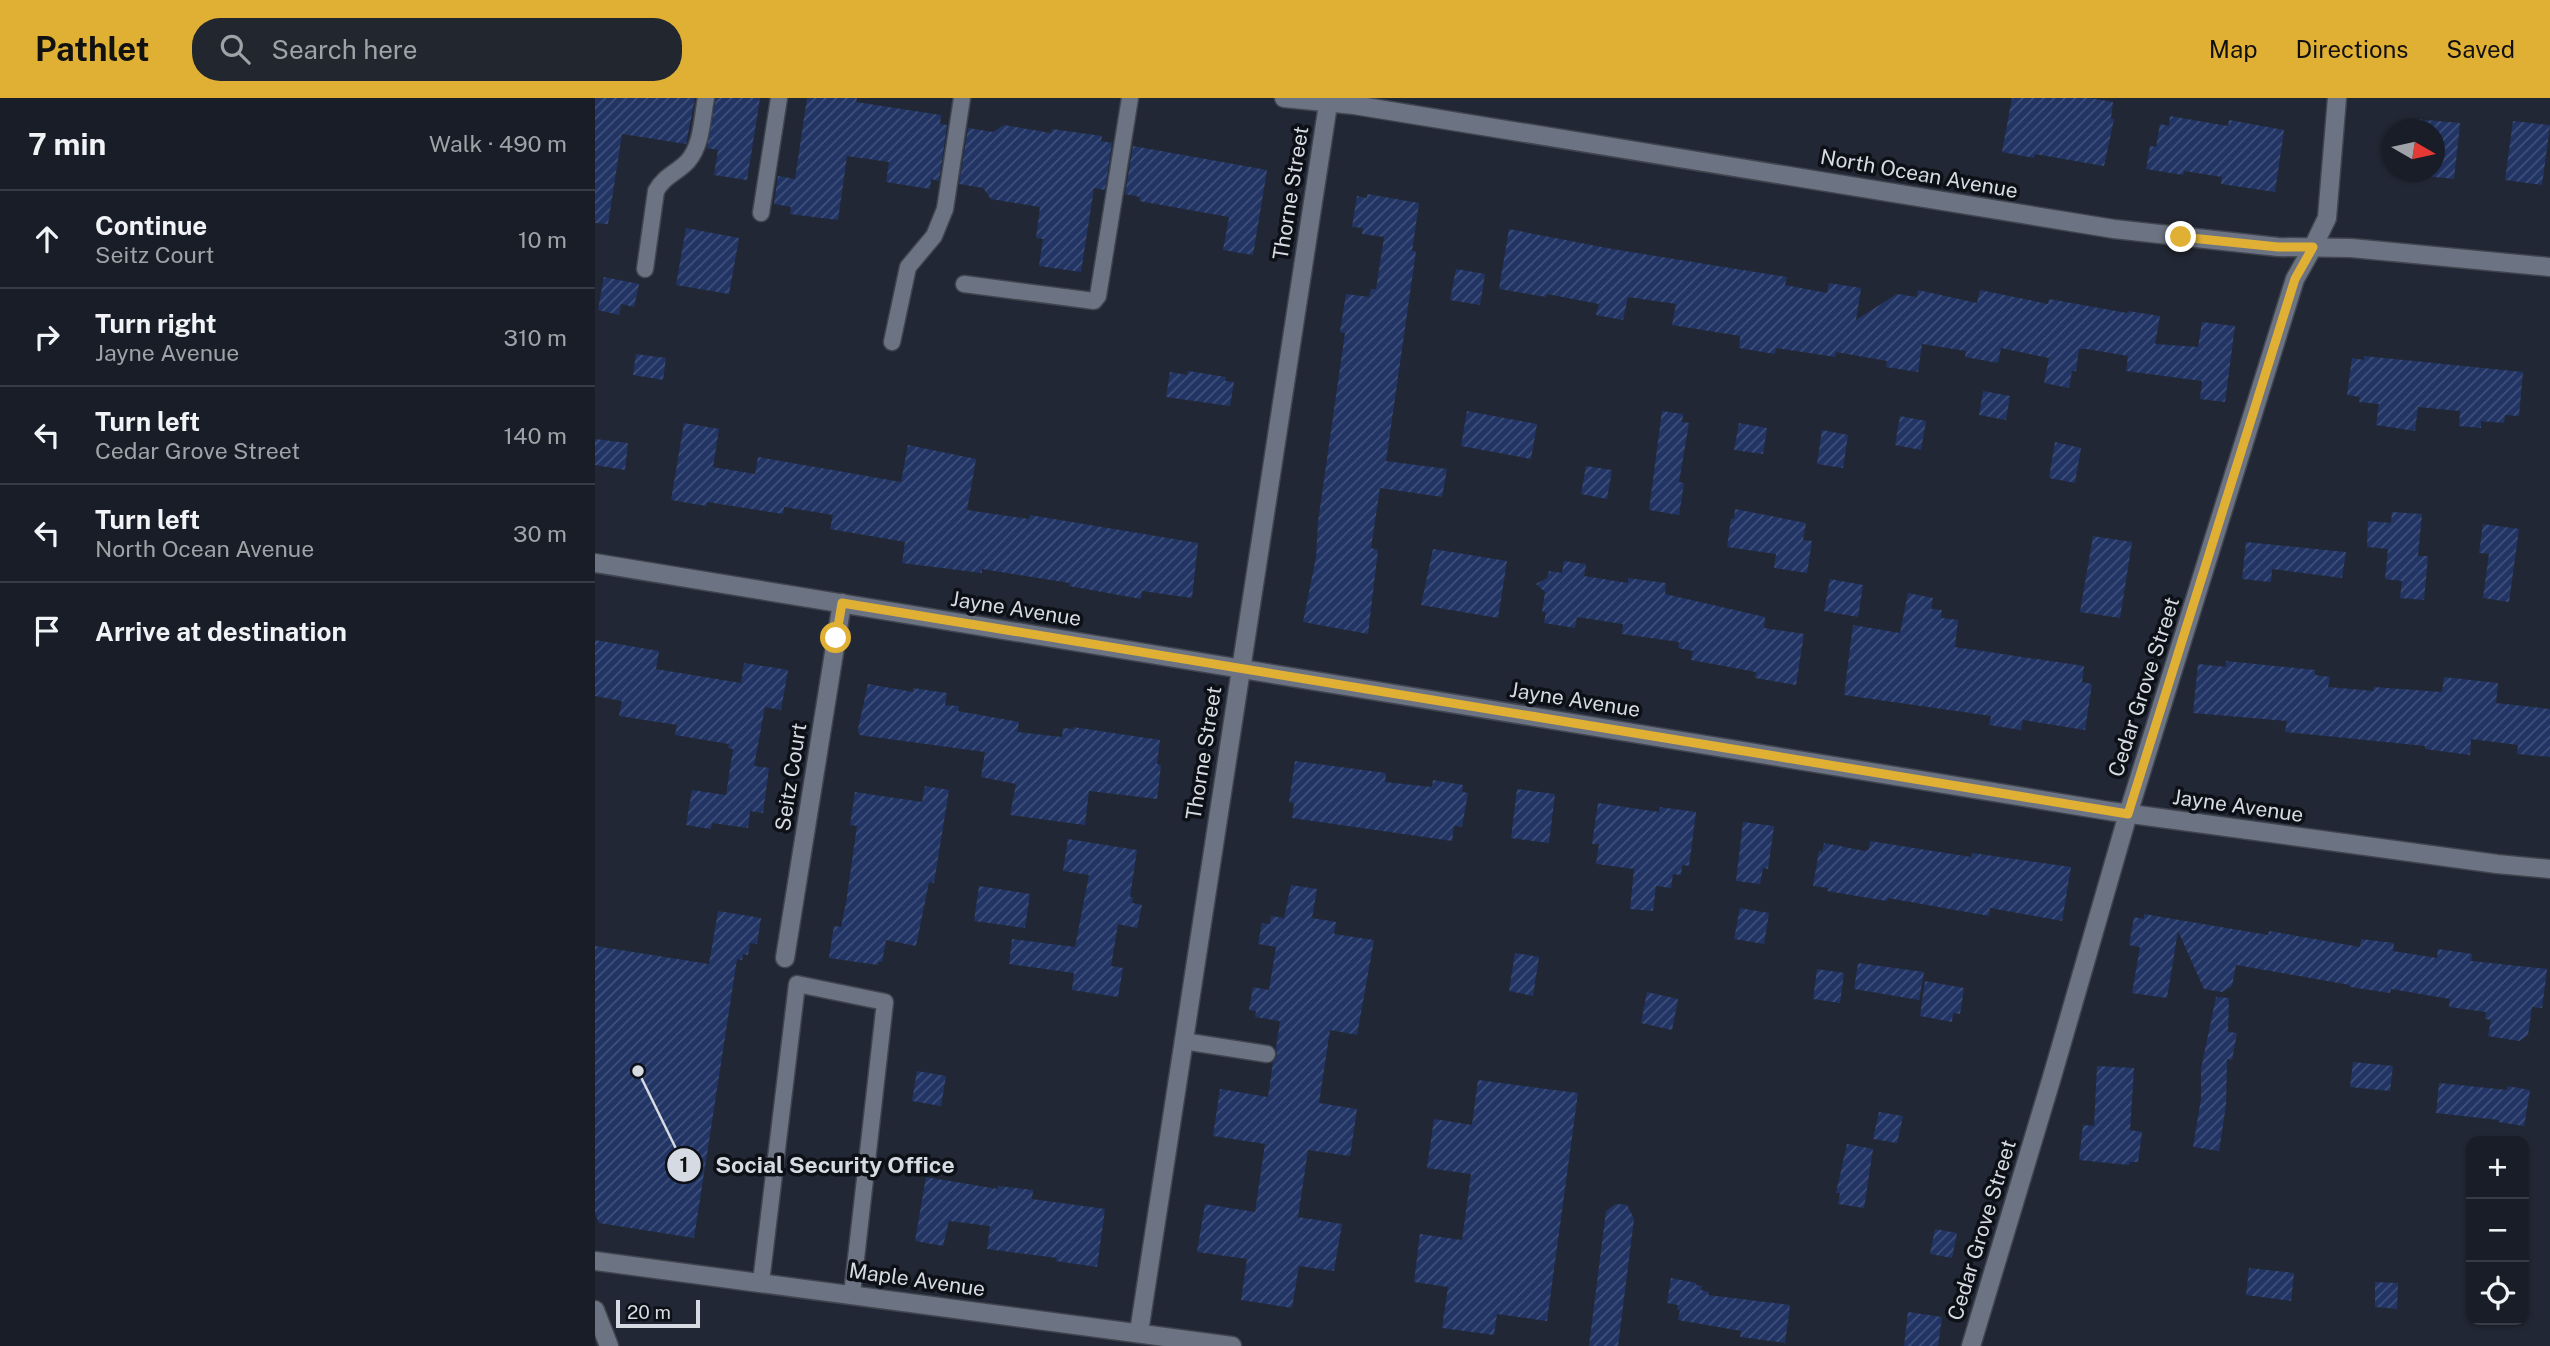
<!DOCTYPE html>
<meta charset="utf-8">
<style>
:root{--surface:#191d27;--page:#22262f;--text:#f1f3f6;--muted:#9fa2a7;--line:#373b44;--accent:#e0b034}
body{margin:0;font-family:"Public Sans",sans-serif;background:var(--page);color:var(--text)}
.controls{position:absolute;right:21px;bottom:21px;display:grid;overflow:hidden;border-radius:14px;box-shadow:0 2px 5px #0004}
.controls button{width:63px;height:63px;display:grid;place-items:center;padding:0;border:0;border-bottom:2px solid var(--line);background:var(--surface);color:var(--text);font:35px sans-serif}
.compass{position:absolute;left:1787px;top:21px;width:63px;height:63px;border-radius:50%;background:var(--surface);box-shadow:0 2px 5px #0004;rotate:99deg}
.scale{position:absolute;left:21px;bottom:18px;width:84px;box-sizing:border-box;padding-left:7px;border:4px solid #d6dae2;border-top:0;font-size:19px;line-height:24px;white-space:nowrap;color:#d6dae2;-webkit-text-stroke:5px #0d1016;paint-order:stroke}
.stop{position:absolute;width:21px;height:21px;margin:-16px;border:5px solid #e0b034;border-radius:50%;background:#fff}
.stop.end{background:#e0b034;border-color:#fff;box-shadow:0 2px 7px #0008}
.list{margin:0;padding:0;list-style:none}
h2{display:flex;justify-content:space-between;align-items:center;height:91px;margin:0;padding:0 28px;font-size:30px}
h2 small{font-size:23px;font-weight:400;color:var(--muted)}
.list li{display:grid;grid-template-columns:46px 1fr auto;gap:21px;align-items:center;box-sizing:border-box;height:98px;padding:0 28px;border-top:2px solid var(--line)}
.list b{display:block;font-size:26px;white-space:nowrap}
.list p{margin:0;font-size:23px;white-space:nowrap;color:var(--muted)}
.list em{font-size:23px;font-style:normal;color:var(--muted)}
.icon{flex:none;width:38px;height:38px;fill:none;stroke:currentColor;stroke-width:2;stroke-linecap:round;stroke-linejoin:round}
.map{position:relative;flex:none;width:1955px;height:1248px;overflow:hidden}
header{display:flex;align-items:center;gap:42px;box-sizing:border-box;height:98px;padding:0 35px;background:var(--accent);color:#111}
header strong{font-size:33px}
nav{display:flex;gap:38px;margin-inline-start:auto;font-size:24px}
.search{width:490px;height:63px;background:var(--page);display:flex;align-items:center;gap:18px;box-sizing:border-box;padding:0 24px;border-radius:28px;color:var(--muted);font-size:26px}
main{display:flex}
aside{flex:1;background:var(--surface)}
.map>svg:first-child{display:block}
.building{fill:url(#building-hatch)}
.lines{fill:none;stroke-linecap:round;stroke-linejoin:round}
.lane-casing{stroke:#40454f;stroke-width:19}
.street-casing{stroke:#40454f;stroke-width:21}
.secondary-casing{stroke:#40454f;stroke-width:21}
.lane{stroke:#6c7382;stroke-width:16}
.street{stroke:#6c7382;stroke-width:18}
.secondary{stroke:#6c7382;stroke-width:18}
.route{stroke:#e0b034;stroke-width:9}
.labels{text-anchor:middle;stroke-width:7;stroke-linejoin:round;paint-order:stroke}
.street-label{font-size:21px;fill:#d6dae2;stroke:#0d1016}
.leader{fill:none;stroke:#d6dae2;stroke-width:2.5}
.callout-dot{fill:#d6dae2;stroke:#0d1016;stroke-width:2.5}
.mark-label{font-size:21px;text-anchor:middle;font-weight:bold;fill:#111}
.callout-label{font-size:23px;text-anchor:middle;font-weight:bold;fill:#d6dae2;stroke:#0d1016;stroke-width:7;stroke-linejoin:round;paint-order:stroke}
</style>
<header>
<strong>Pathlet</strong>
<div class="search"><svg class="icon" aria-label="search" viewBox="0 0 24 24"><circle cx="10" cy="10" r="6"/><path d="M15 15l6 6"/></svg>Search here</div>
<nav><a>Map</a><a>Directions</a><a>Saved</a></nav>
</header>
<main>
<aside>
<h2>7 min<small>Walk · 490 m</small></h2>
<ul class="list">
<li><svg class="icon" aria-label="ahead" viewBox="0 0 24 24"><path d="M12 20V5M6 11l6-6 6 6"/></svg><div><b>Continue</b><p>Seitz Court</p></div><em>10 m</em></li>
<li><svg class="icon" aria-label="right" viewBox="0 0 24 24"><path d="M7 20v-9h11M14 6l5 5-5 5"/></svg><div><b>Turn right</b><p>Jayne Avenue</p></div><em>310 m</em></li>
<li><svg class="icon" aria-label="left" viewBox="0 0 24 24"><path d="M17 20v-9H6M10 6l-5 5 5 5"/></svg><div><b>Turn left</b><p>Cedar Grove Street</p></div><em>140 m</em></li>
<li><svg class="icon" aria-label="left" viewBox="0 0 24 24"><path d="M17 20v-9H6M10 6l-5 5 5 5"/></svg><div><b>Turn left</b><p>North Ocean Avenue</p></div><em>30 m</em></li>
<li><svg class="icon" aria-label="arrive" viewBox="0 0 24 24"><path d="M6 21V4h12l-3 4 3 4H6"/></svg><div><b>Arrive at destination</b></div></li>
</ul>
</aside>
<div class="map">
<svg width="1955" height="1248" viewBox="0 0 1955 1248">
<defs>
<pattern id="building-hatch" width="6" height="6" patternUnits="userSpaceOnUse" patternTransform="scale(1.75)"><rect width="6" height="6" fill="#213464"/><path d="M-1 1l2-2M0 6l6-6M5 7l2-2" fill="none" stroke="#40517a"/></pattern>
</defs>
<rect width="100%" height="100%" fill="#212734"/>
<!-- building -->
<g class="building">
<path d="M0,0h100l-9,46 -64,-10 -14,90 -13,-1z"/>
<path d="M121,0h44l-13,82 -33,-5 4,-25 -11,-2z"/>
<path d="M212,0h50l-1,4 85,13 -1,9 7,1 -8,56 -8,-2 -1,10 -44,-7 3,-20 -42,-6 -9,64 -48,-6 1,-7 -17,-3 4,-28 17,3z"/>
<path d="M1417,0h78l23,4 -2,16 3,1 -10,47 -69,-12 -1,4 -32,-6z"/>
<path d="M1575,18l58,10 1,-6 55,10 -9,62 -54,-8 1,-7 -38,-6 -1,4 -37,-6 4,-23 6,1 4,-23 9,2z"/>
<path d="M1819,21l46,4 -6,56 -46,-5v-2h26v-42h-21z"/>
<path d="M1918,23l37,4 -8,60 -37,-5z"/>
<path d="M409,27l47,8 1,-4 50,7 -1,5 11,2 -7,47 -11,-2 -13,84 -42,-6 4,-27 -7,-1 4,-31 -49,-8 -8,-11 -24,-4 9,-56 25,4z"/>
<path d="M538,48l134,24 -14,85 -30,-5 6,-33 -90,-16 1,-4 -15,-3z"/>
<path d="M772,96l52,9 -7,48h4l-30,210 61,8 -5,28 -62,-9 -9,60 7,2 -10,84 -65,-12 13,-65 2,-35 27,-189 -5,-1 6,-38 23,3 2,-8h5l8,-52 -22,-3 1,-6 -11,-1 5,-31 10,2z"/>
<path d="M91,130l53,10 -10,56 -53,-9z"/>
<path d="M914,131l103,20 175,28 -2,8 42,8 2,-10 32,5 -5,32 41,-26 20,3 1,-7 59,13 3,-13 68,14 1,-5 78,14 1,-2 32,5 -5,28 43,3 4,-25 33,4 -10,76 -25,-3 2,-18 -76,-10 2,-15 -41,-7h-8l-3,22h-4l-3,17 -25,-5 5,-25 -48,-10 -3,15 -33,-6 1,-6 -44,-7 -4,28 -32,-5 1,-6 -51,-9 -1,5 -59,-9 -1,6 -36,-6 1,-12 -68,-11 4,-21 -48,-7 -5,23 -27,-5 3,-11 -52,-10 -1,3 -47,-8z"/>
<path d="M861,171l29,5 -5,31 -30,-5z"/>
<path d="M9,179l35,7 -5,23 -13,-3 -2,11 -21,-5z"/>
<path d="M41,256l30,4 -3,22 -30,-5z"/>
<path d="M1769,258l159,16 -4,44 -14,-1 -1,8 -23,-2v7l-22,-2 1,-15 -42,-4 -3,24 -39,-6 3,-21 -20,-2 1,-5 -13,-2 5,-37 12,2z"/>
<path d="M593,273l38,6 -1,4 9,1 -4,24 -64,-9 4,-25 17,3z"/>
<path d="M1388,293l27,5 -4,24 -27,-5z"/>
<path d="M872,313l70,13 -6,35 -70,-13z"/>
<path d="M1067,313l21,3 -1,8 7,1 -10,59 5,1 -5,32 -30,-5z"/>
<path d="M1305,318l26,5 -5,29 -26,-5z"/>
<path d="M89,325l35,6 -6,38 42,7 3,-17 143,25 7,-37 68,14 -9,51 62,9 1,-4 168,28 -6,55 -50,-7 -1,8 -72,-13 1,-3 -88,-14v4l-80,-10 3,-21 -75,-13 3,-14 -49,-8 -1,7 -76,-12 -1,4 -35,-6z"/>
<path d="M1144,325l28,5 -4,26 -29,-4z"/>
<path d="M1227,332l26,5 -5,33 -26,-4z"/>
<path d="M0,341l33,4 -3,27 -30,-5z"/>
<path d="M1460,344l26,6 -6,35 -26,-5z"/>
<path d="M991,368l26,4 -5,29 -26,-5z"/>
<path d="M1140,411l71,14 -3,17 9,1 -5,32 -33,-5 2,-14 -49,-7 4,-28h3z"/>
<path d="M1797,414l30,2 -4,42h10l-4,44 -24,-2 2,-17 -17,-2 3,-30 -21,-2 1,-26 23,2z"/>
<path d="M1888,426l36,5 -10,73 -26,-4 6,-44 -10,-1z"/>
<path d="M1498,438l39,6 -12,76 -40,-6z"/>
<path d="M1651,444l100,10 -4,26 -70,-9 -1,13 -29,-3z"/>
<path d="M838,451l74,12 -9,57 -77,-13z"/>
<path d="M969,463l22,3 -2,12 44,7v-5l38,5 -1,11 100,23 -1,11 40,6 -8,51 -41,-7 1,-6 -65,-12 2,-9 -15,-3 1,-6 -57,-8 1,-10 -46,-7 -2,11 -31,-5 2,-11h-4l3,-20 -9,-8 11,-6 2,-7 13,2z"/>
<path d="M1235,481l33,6 -5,32 -34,-6z"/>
<path d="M1313,495l25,5 -2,11 11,1 -1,8 17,2 -3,27 129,19 -2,16 10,2 -7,46 -62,-10 -2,10 -32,-5 2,-9 -147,-21 9,-70 47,8z"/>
<path d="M0,542l64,11 -3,18 85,14 3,-20 44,7 -7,40 -16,-3 -11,59 15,2 -6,45 -13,-2 -2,17 -36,-5 -1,6 -25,-4 6,-35 34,5 7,-46 -5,-1 1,-4 -54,-9 2,-10 -58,-9 3,-15 -27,-5z"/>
<path d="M1631,563l89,9v5l15,2 -2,10 46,4v-4l68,5 2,-15 54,6 -2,20 54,6v48l-33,-3 1,-9 -47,-6 -1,16 -45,-6v-3l-140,-14 2,-11 -94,-8 5,-49 28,3z"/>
<path d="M273,586l45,8v-4l34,5 -2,12 14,1 -1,5 61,11 -2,10 45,5 1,-9 10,1v-2l87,13 -3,24 4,1 -4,34 -68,-8 -4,34 -75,-10 6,-31 -35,-7 4,-25 -126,-17 -1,-6z"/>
<path d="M700,663l91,12 -1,9 47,5 1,-7 30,5 -1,7 6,1 -6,34 -8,-1 -2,15 -160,-23 2,-15 -5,-1z"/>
<path d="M330,688l24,4 -15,93 -5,-1 -13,64 -30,-6 -4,22h-4v3l-49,-7 5,-32 7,1 5,-24 11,-77 -7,-1 5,-33 67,10z"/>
<path d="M922,691l38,5 -6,49 -38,-5z"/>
<path d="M1003,705l61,9 1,-5 36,5 -7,54 -7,-1 -1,10 -8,-1 -2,14 -15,-2 -3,25 -23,-2 4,-40 -38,-5 3,-20h-7z"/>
<path d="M1148,724l31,4 -6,43 -5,-1 -3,16 -24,-3z"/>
<path d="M473,741l69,11 -7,47h3l-1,6 10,2 -5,23 -19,-4 -7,42 12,2 -5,29 -46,-7 2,-17 -65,-9 3,-25 63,8 14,-72 -26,-4z"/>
<path d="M1275,743l101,16 1,-4 99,14 -9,54 -72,-13 -1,8 -101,-18 -1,3 -60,-10 1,-3 -15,-2 6,-35 3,1 2,-9 41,8 4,-2z"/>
<path d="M696,787l26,4 -5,29 24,4 -2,12 40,6 -17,95 -27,-5 -11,73 38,6 -7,47 -42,-6 -10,67 44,7 -8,47 -35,-5 -7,42 -51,-8 6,-41 -50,-7 8,-48 50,8 10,-68 -52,-8 7,-47 48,8 5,-35 4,-6 -1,-8 4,-27 -25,-4 1,-6 -7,-1 4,-23 16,3 7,-43 -18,-3 4,-21 8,1 1,-8 13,2z"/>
<path d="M384,788l51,8 -5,34 -51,-7z"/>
<path d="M1145,810l29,5 -5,31 -30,-5z"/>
<path d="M123,813l43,7 -4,26 -7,-1 -2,12 -5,-1 -1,6 -5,-1 -43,279 -95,-15 -4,-10v-267l114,18z"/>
<path d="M1549,816l124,21 1,-4 91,16 1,-8 33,4 -1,8 44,7 1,-9 34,5 -1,7 76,8 -5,39 -10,-1 -4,28 -9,6 -31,-5 3,-16 -6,-1 1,-7 -37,-5 1,-8 -59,-10 -1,4 -40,-6v-2l-114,-20 -4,21 -10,6 -18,-3 -26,-58 -11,67 -35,-5 8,-46 -11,-2 5,-28 10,2z"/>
<path d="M920,855l24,4 -6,39 -24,-5z"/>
<path d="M1263,865l66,9 -5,28 -65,-11z"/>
<path d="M1222,871l27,4 -4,30 -27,-4z"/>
<path d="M1330,883l39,7 -4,26 -7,-1 -1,9 -32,-6z"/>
<path d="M1052,894l31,7 -6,31 -31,-7z"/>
<path d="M1621,899l13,1 -1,34 9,1 -5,27 -5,-1 -1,46 -7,46 -26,-4 8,-48v-30z"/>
<path d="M1758,964l40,4 -3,25 -40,-4z"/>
<path d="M1502,968l37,2 -4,62 12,2 -4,30h-9v3l-50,-5 4,-35 11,1z"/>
<path d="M322,973l29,5 -5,30 -29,-5z"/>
<path d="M883,982l100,13 -31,228 -50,-7 -3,21 -52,-7 6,-41 -34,-5 6,-48 42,6 9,-66 -44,-6 7,-49 38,6z"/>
<path d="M1844,985l68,7v-4l23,4 -6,36 -26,-4 1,-2 -63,-7z"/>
<path d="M1284,1014l24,4 -6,27 -24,-4z"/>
<path d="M1252,1046l26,5 -9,59 -26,-4 2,-11h-4z"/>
<path d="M331,1079l72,12v-3l35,4 -1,9 73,10 -8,58 -41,-6 1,-3 -70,-9 3,-23 -41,-5 -6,25 -28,-5z"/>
<path d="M1021,1106l11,1 7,14 -16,127h-29l17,-135z"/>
<path d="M1340,1131l22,4 -5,25 -22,-4z"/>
<path d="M1654,1170l45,5 -3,28 -45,-6z"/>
<path d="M1076,1180l25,5v2l6,1 -1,4 8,2 -1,3 82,10 -5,38 -45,-6 1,-6 -63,-11 2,-10h-3l1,-5 -11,-2z"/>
<path d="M1780,1184l23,1 -1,26 -22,-2z"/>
<path d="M1313,1214l34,5 -4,29h-34z"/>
</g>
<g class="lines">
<defs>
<g id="lane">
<path d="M166,115l18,-115"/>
<path d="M50,171l11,-78c9,-16 21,-18 32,-30 14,-16 14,-43 18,-63"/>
<path d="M369,186l130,17 4,-5 32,-198"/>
<path d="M297,244l16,-75 26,-31 11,-27 17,-111"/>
<path d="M588,943l84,13"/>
<path d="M166,1184l36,-298 88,18 -33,292"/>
</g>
<g id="street">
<path d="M0,465l1514,248 388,53 53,5"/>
<path d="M190,860l57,-355"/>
<path d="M0,1163l637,85"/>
<path d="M0,1212l14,36"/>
<path d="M544,1234l190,-1234"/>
<path d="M1376,1248l81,-269 76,-263 167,-535 18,-32 14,-29 10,-120"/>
</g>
<path id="secondary" d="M689,0l70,7 760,124 164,18 73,1 199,19"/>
</defs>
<!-- lane casing -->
<use href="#lane" class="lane-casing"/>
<!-- street casing -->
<use href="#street" class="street-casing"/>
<!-- secondary casing -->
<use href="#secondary" class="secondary-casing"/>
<!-- lane -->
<use href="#lane" class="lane"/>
<!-- street -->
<use href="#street" class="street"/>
<!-- secondary -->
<use href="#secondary" class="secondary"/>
</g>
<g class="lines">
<!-- route -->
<path class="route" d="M241,540l6,-35 1286,211 167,-535 18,-32h-35l-97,-10"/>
</g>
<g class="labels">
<!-- street labels -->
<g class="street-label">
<text transform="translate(1324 76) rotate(10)" y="7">North Ocean Avenue</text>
<text transform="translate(696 95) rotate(-81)" y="7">Thorne Street</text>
<text transform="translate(421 511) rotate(9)" y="7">Jayne Avenue</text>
<text transform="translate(1549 589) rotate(-72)" y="7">Cedar Grove Street</text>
<text transform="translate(980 602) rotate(9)" y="7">Jayne Avenue</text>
<text transform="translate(609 655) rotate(-81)" y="7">Thorne Street</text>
<text transform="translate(196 679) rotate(-81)" y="7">Seitz Court</text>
<text transform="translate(1643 708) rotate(8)" y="7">Jayne Avenue</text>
<text transform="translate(1387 1132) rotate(-73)" y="7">Cedar Grove Street</text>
<text transform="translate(322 1182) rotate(8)" y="7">Maple Avenue</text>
</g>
</g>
<!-- callouts -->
<path class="leader" d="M43 973L89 1067"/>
<g class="callout-dot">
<circle cx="43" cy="973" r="7"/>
<circle cx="89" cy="1067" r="18"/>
</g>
<g class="mark-label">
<text x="89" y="1074">1</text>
</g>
<g class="callout-label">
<text x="240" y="1075">Social Security Office</text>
</g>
</svg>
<div class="controls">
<button>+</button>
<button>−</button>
<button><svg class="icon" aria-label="locate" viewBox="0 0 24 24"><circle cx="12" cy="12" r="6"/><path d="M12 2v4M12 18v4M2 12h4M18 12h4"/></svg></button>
</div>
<svg class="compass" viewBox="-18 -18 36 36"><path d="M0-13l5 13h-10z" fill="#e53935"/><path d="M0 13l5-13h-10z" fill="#9fa2a7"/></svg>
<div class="scale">20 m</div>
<div class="stop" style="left:241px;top:540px"></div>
<div class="stop end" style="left:1586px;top:139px"></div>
</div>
</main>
